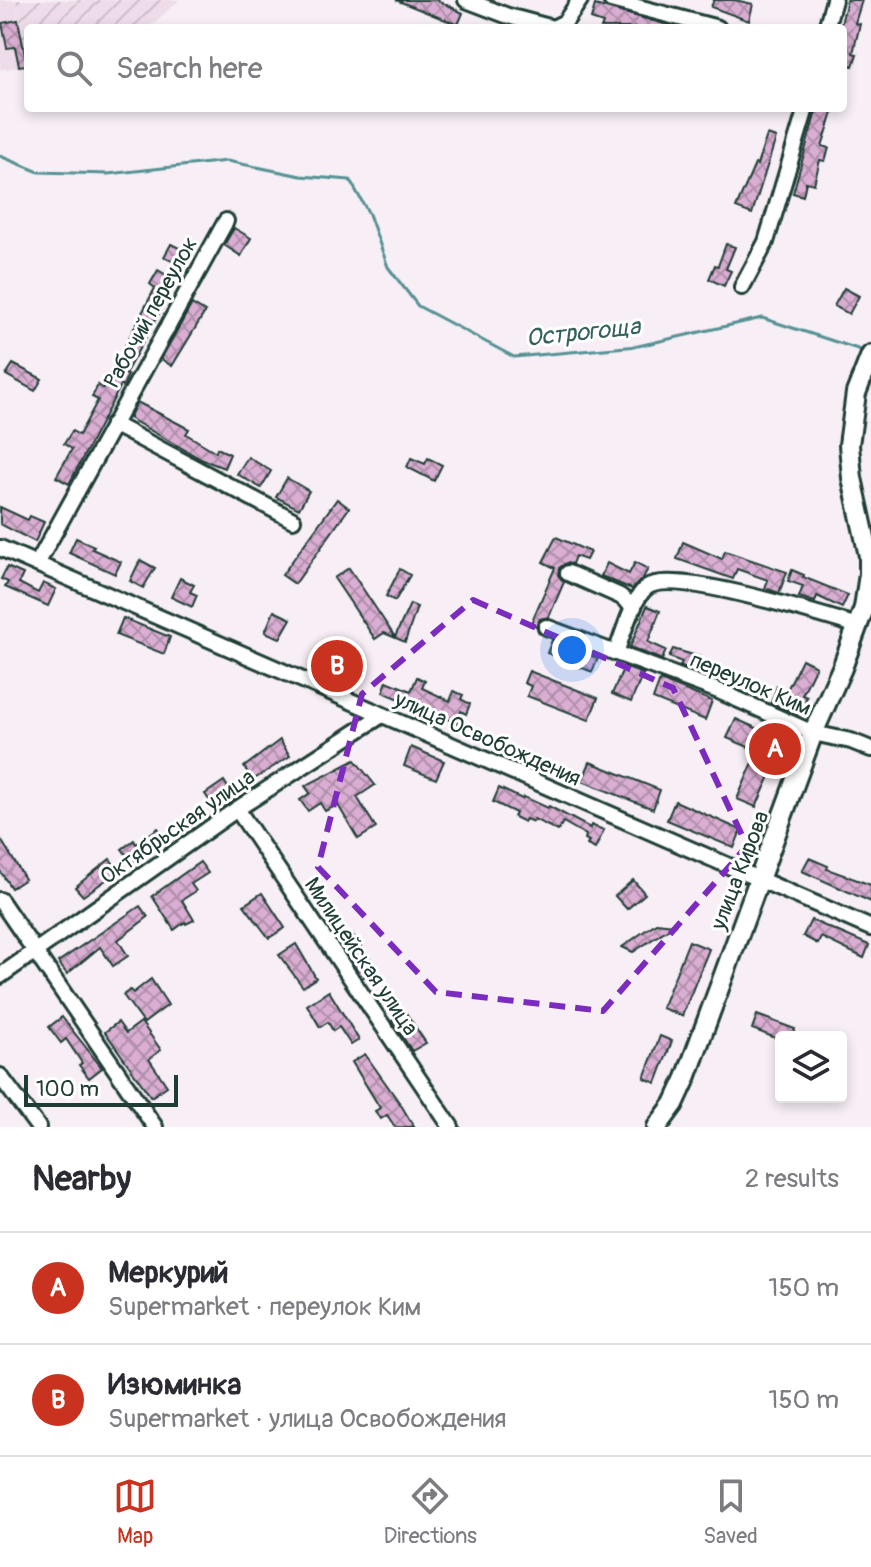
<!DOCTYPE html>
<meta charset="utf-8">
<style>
:root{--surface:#fff;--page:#f7f7f7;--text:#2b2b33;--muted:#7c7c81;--line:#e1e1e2;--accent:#c8321e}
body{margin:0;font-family:Pangolin,sans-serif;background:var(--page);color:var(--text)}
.controls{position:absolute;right:24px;bottom:24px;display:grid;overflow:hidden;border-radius:8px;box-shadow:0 4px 12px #0003}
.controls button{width:72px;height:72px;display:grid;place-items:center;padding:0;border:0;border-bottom:2px solid var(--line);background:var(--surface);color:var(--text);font:40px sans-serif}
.scale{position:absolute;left:24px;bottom:20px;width:154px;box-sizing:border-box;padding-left:8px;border:4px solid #1f3d34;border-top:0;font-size:22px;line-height:28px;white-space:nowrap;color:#1f3d34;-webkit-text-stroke:6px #fff;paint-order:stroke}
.you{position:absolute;left:572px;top:650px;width:28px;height:28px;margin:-20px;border:6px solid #fff;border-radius:50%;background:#1a73e8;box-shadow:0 0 0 12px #1a73e833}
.badge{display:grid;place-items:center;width:52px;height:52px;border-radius:50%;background:var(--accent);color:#fff;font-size:26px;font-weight:700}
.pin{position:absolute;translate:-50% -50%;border:4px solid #fff;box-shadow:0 2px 8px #0006}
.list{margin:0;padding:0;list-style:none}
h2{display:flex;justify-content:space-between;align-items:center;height:104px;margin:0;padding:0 32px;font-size:34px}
h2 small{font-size:26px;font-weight:400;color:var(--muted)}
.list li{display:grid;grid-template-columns:52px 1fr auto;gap:24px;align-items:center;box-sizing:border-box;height:112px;padding:0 32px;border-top:2px solid var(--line)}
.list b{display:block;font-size:30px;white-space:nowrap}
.list p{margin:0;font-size:26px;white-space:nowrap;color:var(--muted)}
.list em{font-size:26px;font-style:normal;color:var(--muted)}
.icon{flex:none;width:44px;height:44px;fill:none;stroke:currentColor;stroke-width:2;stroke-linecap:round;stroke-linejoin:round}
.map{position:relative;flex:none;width:871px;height:1127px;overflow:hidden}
.search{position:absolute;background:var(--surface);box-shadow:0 4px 12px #0003;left:24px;right:24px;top:24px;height:88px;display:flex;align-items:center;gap:20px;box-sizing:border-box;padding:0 28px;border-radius:8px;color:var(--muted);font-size:30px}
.sheet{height:328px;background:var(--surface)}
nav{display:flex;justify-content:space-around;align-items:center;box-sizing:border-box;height:112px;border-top:2px solid var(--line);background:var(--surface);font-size:22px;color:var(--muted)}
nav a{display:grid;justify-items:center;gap:4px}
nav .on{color:var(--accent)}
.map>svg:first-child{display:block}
.built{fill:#efdceb}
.industrial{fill:url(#industrial-furrows)}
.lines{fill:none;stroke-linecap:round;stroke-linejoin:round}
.stream{stroke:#549193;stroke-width:3}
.building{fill:url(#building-cross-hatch);stroke:#1f3d34;stroke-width:2}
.minor-casing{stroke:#1f3d34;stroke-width:20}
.major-casing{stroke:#1f3d34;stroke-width:24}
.minor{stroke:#fff;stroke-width:14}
.major{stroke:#fff;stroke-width:18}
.marked{fill:none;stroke:#7b2cbf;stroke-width:6;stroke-dasharray:16 10;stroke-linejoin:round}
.labels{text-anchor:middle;stroke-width:6;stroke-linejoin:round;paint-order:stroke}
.street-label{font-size:22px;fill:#1f3d34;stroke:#fff}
.water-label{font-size:24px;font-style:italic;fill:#35605c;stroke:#fff}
</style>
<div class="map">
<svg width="871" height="1127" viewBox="0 0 871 1127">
<defs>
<pattern id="industrial-furrows" width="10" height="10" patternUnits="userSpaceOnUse" patternTransform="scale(2)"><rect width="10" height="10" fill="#efdceb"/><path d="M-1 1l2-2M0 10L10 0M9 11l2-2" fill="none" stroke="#ccbeca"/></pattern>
<pattern id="building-cross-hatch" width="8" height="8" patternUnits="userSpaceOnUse" patternTransform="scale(2)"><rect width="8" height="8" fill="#daaed2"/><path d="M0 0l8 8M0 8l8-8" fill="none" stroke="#b08fab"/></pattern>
</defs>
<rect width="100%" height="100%" fill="#f8eff6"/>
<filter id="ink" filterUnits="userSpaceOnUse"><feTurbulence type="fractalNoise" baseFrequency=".0125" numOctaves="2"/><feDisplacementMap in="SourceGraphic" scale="16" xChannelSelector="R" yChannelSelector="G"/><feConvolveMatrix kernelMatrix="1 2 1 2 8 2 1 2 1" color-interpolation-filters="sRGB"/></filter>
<g filter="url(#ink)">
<!-- built -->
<path class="built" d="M0,0h16l11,65 -27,5z"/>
<!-- industrial -->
<path class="industrial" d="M16,0h163l-27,25 -32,3h-92l-1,37z"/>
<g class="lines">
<!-- stream -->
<path class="stream" d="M0,156l39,16 69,2 119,-13 74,15 49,4 19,34 19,53 30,39 96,51 124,-11 124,-28 102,33"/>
</g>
<!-- building -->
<g class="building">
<path d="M396,0h41l26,13 -5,12z"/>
<path d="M714,0h21l18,4 -4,17 -38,-14z"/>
<path d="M847,0h15l-7,23 5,1 -7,29 4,1 -4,12 -4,-1 -4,14h-2v-51h-3z"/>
<path d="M595,5l77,21v2h-71l2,-5 -12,-4z"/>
<path d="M18,20l9,45 -8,1 -4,-19 -8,1 -5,-25z"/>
<path d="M817,108l17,2 -12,36 7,2 -4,13 -5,-1 -6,24 -8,-2 -3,14 -10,-3z"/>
<path d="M767,135l9,3 -24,76 -16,-6 19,-44 2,1z"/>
<path d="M234,228l17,10 -10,18 -17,-11z"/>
<path d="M171,244l20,10 -7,13 -20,-10z"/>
<path d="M726,244l9,3 -9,22 5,2 -7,15 -15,-7 6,-14 3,1z"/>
<path d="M158,270l19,11 -52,93 3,1 -5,11 -2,-1 -52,99 -13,-7 16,-28 -8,-5 8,-13 7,4 19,-35 -6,-3 6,-12 5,3 52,-100 -5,-4z"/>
<path d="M844,288l15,8 -10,18 -15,-8z"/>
<path d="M192,304l13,8 -33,54 -11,-7z"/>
<path d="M13,364l29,15 -7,12 -29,-16z"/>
<path d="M137,402l52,27 -3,5 30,18 1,-4 13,6 -6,14 -23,-9 -72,-41z"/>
<path d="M248,457l23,14 -10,17 -24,-14z"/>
<path d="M411,458l14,6 3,-6 14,7 -8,16 -27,-14z"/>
<path d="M287,478l22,13 -10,18 -23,-12z"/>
<path d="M337,499l12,9 -54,76 -13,-9z"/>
<path d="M0,507l28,13 2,-4 14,6 -9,20 -35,-18z"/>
<path d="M556,537l34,15 -4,8 -11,-4 -3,8 -6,-1 -7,5 -1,7 6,7 -15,35 -9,2 -4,7 -5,-3 24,-55 -12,-6z"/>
<path d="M76,538l18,8 -2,3 29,13 -6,12 -46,-21z"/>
<path d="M683,542l39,17 3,-8 62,21 -8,21 -14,-5 3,-8 -31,-11 -4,10 -56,-20z"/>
<path d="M140,560l15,8 -12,20 -13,-7z"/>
<path d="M635,562l13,7 -5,9 -11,11 -31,-13 6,-13 22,11z"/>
<path d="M7,567l16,7 -4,9 19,10 5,-10 13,6 -8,17 -43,-19 3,-5 -7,-3z"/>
<path d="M349,568l46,69 15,-33 7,3 -12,35 -21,-9 -9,6 -41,-61z"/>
<path d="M400,569l10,6 -15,26 -9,-5z"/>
<path d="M792,570l12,5 -1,2 45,18 -6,13 -25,-12 -2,6 -16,-5 4,-11 -15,-5z"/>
<path d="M180,578l14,7 -4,7 7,3 -5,12 -21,-10z"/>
<path d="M647,606l13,5 -12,31 18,8 -4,10 -32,-13z"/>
<path d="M274,611l17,8 -11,19 -15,-6z"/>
<path d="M123,618l47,19 -6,17 -48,-19z"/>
<path d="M552,640l46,18 -6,14 -45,-19z"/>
<path d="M673,649l27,8 -4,15 -16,-6 2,-4 -13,-5z"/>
<path d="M802,659l14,7 -14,29 5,2 -7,18 -29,-12 6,-17 10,4z"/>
<path d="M624,667l19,7 -12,28 -19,-8z"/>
<path d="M529,671l69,27 -9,22 -62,-24 4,-10 -7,-3z"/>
<path d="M417,677l8,4 -3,7 28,13 4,-10 9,4 -2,4 9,5 -4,10 -5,-3 -5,12 -73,-31 4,-11 24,10z"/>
<path d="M660,680l52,21 -7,19 -52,-21z"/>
<path d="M736,719l38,17 3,-8 8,3 -3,8 4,2 -30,66 -19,-8 21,-48 -31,-13z"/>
<path d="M280,740l10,16 -37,24 -9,-13z"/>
<path d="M411,747l33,14 -8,18 -32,-13z"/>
<path d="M355,760l20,25 -18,12 19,31 -18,11 -20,-34 -13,6 -5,-8 -12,8 -8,-11 10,-7 -5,-7z"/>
<path d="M590,762l70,28 -7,19 -71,-28z"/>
<path d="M224,781l8,13 -18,13 -9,-13z"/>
<path d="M499,788l23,11 2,-2 24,11 1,-2 41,22 1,-3 13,5 -9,19 -8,-4 2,-4 -4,-2 1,-4 -23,-13 -5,9 -24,-12 -1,3 -7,-3 -2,3 -10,-5 2,-4 -23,-11z"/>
<path d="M675,801l66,29 -7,18 -67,-28z"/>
<path d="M158,828l8,10 -34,24 -10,-13 12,-9 2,4z"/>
<path d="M0,838l25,41 -14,9 -11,-17z"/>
<path d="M809,858l19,8 -1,3 44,16v17l-69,-31z"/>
<path d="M110,859l9,12 -36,25 -8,-9z"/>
<path d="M200,862l8,11 -17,11 5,7 -14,9 12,20 -8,4 -1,-2 -11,8 -22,-34z"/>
<path d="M633,880l12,14 -18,15 -12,-13z"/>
<path d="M262,893l23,35 -16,10 -25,-33z"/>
<path d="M140,906l8,11 -30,23 10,16 -15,10 -13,-19 -33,27 -9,-12z"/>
<path d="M811,920l58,25 -5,13 -43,-21 -3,7 -15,-8z"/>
<path d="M656,923l18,2 -41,27 -11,-5z"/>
<path d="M353,935l24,33 -15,10 -22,-34z"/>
<path d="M689,941l20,8 -27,67 -20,-8z"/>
<path d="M296,944l20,34 -13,9 -24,-32z"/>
<path d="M151,979l17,26 -24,18 -21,-28 7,-5 3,3z"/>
<path d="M329,991l30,49 -8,5 -12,-18 -6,4 -5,-9 -8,5 -13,-22z"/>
<path d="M406,1013l20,30 -14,8 -20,-30z"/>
<path d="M757,1015l38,14 -3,8h-11v3l-29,-11z"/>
<path d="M62,1017l40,51 -13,10 -10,-13 3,-2 -16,-24 -5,4 -12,-16z"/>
<path d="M118,1022l8,11 15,-11 20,28 -12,9 18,27 -16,11 -46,-65z"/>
<path d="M660,1036l12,5 -16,42 -12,-5z"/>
<path d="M365,1054l36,51 13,22h-19l-8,-12 -6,4 -6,-8 5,-3 -28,-46z"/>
</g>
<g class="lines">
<defs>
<g id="minor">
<path d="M466,0l42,16 45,12 12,-6 15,-22"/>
<path d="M611,0l107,28"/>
<path d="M826,28l8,-28"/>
<path d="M742,287l24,-45 40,-134"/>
<path d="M113,424l180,96"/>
<path d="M0,548l871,380"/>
<path d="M37,564l189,-343"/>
<path d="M568,573l52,23 14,11"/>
<path d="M546,627l175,65 92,41 38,8 20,8"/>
<path d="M616,653c6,-16 17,-56 31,-66 26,-19 177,29 211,39"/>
<path d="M237,809l214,318"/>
<path d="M0,900l155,227"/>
<path d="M0,976l237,-167 145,-94"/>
<path d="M0,1076l38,51"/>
</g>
<path id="major" d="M657,1127l17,-23 12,-26 127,-345 29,-65 22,-60 5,-34v-18l-17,-78 -3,-33 7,-52 15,-38"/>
</defs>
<!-- minor casing -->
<use href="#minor" class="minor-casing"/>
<!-- major casing -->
<use href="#major" class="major-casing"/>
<!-- minor -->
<use href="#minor" class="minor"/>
<!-- major -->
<use href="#major" class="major"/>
</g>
</g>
<!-- marked area -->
<path class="marked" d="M473,600l200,88 74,158 -144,165 -167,-19 -118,-125 44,-173z"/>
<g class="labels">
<!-- street labels -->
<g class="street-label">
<text transform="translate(150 312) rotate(-61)" y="8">Рабочий переулок</text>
<text transform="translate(751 683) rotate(23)" y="8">переулок Ким</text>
<text transform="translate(488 738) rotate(24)" y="8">улица Освобождения</text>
<text transform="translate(177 826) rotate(-35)" y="8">Октябрьская улица</text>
<text transform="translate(739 870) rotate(-69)" y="8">улица Кирова</text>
<text transform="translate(362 956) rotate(56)" y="8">Милицейская улица</text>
</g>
<!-- water labels -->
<g class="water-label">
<text transform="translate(583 332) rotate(-6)" y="8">Острогоща</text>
</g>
</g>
</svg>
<div class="controls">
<button><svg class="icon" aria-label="layers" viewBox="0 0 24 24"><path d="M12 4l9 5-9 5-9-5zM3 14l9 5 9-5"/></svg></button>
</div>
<div class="scale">100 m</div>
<div class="you"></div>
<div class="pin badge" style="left:775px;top:749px">A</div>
<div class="pin badge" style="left:337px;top:666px">B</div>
<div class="search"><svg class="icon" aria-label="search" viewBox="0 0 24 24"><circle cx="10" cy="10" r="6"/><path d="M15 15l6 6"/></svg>Search here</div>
</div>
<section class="sheet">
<h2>Nearby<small>2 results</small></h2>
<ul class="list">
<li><span class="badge">A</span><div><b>Меркурий</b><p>Supermarket · переулок Ким</p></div><em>150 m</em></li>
<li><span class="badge">B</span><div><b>Изюминка</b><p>Supermarket · улица Освобождения</p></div><em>150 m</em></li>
</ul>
</section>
<nav>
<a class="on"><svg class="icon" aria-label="map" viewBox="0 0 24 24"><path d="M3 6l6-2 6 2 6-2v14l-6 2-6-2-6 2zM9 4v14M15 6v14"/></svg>Map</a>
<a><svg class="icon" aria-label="directions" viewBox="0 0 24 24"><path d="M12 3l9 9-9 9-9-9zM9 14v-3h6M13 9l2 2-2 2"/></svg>Directions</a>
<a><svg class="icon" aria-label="saved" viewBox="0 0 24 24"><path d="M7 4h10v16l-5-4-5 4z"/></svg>Saved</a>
</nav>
